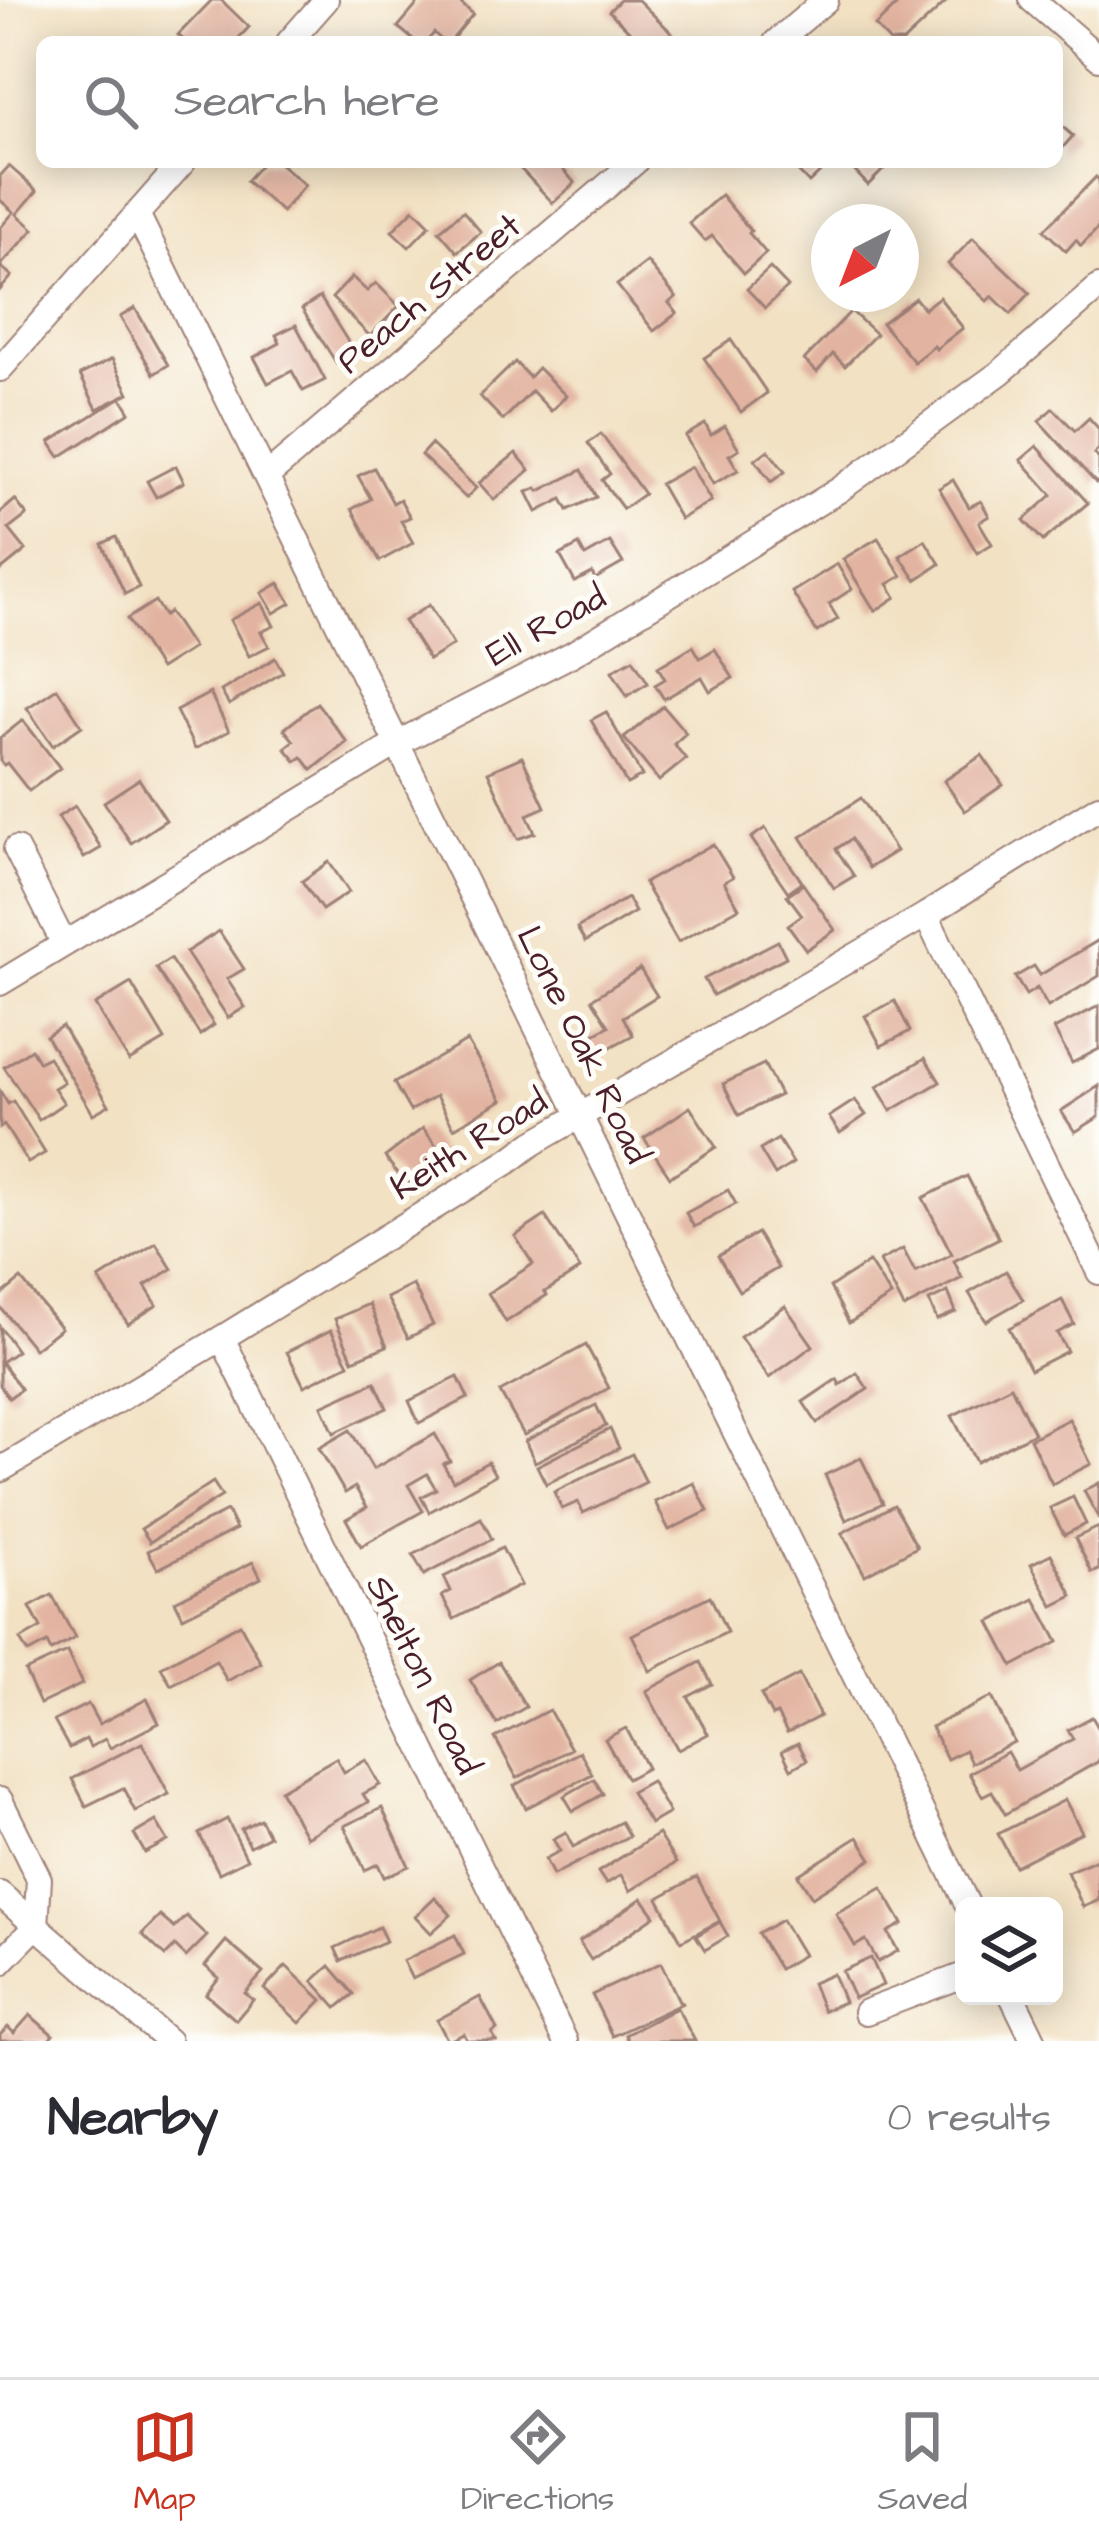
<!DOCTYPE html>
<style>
:root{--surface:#fff;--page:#f2f2f3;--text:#2b2b33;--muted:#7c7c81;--line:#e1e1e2;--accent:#c8321e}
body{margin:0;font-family:"Architects Daughter",sans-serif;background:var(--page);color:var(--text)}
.controls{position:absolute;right:36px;bottom:36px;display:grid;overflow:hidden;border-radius:18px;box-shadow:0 6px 30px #0003}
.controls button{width:108px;height:108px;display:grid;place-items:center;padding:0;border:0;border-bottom:3px solid var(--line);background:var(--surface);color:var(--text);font:60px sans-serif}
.compass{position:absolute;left:811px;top:204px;width:108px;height:108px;border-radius:50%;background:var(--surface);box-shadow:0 6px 30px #0003;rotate:222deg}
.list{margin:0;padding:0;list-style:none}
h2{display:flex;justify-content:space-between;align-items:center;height:156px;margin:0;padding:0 48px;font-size:51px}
h2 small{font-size:39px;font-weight:400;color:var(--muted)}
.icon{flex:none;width:66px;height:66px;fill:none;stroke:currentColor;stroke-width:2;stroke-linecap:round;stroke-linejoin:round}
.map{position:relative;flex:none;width:1099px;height:2041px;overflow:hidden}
.search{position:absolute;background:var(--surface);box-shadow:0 6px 30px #0003;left:36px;right:36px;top:36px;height:132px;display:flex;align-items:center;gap:30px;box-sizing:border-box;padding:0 42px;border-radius:18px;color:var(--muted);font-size:45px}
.sheet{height:336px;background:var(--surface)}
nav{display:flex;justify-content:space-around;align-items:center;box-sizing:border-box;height:168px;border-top:3px solid var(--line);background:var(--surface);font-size:33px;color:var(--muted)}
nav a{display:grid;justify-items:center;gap:6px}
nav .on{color:var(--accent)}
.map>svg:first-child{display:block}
.building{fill:#e2b3a0}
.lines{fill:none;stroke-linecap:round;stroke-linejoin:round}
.minor-casing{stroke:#9e8077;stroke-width:28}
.minor{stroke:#fff;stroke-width:24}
.labels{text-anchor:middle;stroke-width:10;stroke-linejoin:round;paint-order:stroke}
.street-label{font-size:36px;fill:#4a1f2b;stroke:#fdfcf7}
</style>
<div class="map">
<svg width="1099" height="2041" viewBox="0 0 1099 2041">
<rect width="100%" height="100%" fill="#fdfcf7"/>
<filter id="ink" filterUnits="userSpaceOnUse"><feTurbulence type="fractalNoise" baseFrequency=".00833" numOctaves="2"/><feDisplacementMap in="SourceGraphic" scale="24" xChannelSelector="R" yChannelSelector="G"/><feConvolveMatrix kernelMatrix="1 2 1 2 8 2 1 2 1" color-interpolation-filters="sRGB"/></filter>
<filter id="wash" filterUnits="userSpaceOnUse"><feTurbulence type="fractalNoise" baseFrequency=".004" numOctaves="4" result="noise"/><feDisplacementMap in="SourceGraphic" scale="48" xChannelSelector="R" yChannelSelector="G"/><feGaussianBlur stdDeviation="2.7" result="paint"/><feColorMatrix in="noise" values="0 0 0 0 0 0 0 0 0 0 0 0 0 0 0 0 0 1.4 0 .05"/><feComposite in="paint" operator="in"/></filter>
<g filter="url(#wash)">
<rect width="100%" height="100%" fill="#f2e1c3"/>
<g id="blocks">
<!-- building -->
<g class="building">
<path d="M212,0h9l28,27 -14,15h-49l-8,-7z"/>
<path d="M421,0h36l16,14 -23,28h-6l-10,-9 -8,9h-10l-18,-15z"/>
<path d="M620,0h18l39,38 -4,4h-33l-31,-31z"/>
<path d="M902,0h46l-45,42h-13l-15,-16z"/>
<path d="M1057,122l16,14 -16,18z"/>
<path d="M263,162h15l27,23 -23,27 -36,-31z"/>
<path d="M514,162h46l-2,2 17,19 -22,20z"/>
<path d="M789,162h42l-22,21z"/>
<path d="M846,162h35l5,5 -18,18z"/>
<path d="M9,166l28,25 -20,23 17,15 -34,37 12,10 -12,14v-62l14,-16 -14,-12v-24z"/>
<path d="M1096,177l3,3v47l-18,19 -5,-6 -10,11 -22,-21z"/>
<path d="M721,195l30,36 -2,2 17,20 -22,20 -32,-37 -7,5 -16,-18z"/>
<path d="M414,209l16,16 -21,22 -17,-16z"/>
<path d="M463,211l18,21 -24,20 -18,-21z"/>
<path d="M973,238l57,55 -19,21 -19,-18 -5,5 -39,-37z"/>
<path d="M647,262l29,35 -7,6 8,10 -23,18 -37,-46z"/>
<path d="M770,268l18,19 -23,21 -18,-19z"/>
<path d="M352,277l15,14 9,-8 23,23 -29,30 -38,-38z"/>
<path d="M320,297l35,56 -18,11 -35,-55z"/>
<path d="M939,297l24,31 -27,21 -2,-3 -20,16 -32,-39 33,-25 9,11z"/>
<path d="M135,308l33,57 -14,9 -34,-57z"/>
<path d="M851,311l25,23 -31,32 -12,-12 -16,18 -13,-12z"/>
<path d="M296,325l29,55 -22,11 -11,-20 -24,12 -14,-26 26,-14 -4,-8z"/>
<path d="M731,340l36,53 -26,19 -37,-54z"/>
<path d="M112,359l17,34 -32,16 -17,-34z"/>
<path d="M515,362l14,15 9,-9 28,28 -15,15 -19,-20 -29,29 -23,-24z"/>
<path d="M121,397l9,15 -70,45 -10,-15z"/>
<path d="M1053,408l22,23 14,-13 10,11v20l-5,5 5,5v22l-3,2 -57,-62z"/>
<path d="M705,424l6,11 14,-9 14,23 -10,6 9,15 -25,14 -28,-48z"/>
<path d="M601,434l43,60 -21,15 -21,-29 8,-6 -22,-31z"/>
<path d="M431,444l45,44 -10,10 -45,-43z"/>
<path d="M1037,446l51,57 -45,38 -19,-21 28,-25 -31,-35z"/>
<path d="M768,450l17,22 -14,10 -16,-22z"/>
<path d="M516,453l14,17 -36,30 -15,-17z"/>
<path d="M176,466l8,16 -28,15 -9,-16z"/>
<path d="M691,467l20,34 -31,18 -20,-35z"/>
<path d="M374,468l19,35 7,-4 10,18 -9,4 12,22 -33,18 -28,-52 19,-10 -13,-23z"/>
<path d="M582,470l14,27 -28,13 -6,-11 -25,13 -10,-20 10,-4 2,3z"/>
<path d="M953,480l16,27 12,-6 8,15 -10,6 13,22 -15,9 -38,-65z"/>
<path d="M15,500l12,15 -18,14 17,21 -26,21v-58z"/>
<path d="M116,537l23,50 -14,7 -23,-50z"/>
<path d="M878,538l24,38 -14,8 8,13 -21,14 -32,-52z"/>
<path d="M925,540l15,24 -24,16 -16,-24z"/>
<path d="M610,542l13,21 -28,16 -3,-6 -17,9 -15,-27 19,-10 6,11z"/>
<path d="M837,564l15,25 -23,15 9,15 -21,13 -25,-40z"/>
<path d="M279,583l12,20 -17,10 -12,-20z"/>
<path d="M155,601l9,15 5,-4 24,36 -33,21 -33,-50z"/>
<path d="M262,603l12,23 -13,6 8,14 -20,10 -19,-36z"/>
<path d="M429,605l24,40 -24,15 -25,-39z"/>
<path d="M693,646l7,12 15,-9 18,29 -23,13 -8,-14 -38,22 -9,-14 10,-6 -7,-12z"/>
<path d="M275,658l8,14 -54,33 -8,-14z"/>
<path d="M633,659l15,24 -21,13 -15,-25z"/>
<path d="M57,688l25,38 -29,20 -26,-38z"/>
<path d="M210,693l19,38 -34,18 -19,-38z"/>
<path d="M317,703l30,39 -35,28 -10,-13 -6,4 -11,-13 9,-7 -10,-12z"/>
<path d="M663,706l23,27 -12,11 12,15 -27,22 -35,-43z"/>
<path d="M606,712l36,64 -15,8 -36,-64z"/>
<path d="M23,720l37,48 -31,23 -22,-28 -3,2 -4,-4v-23z"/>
<path d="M982,755l21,30 -38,26 -21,-30z"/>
<path d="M522,757l23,50 -18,8 8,18 -17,6 -30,-67z"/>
<path d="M139,779l27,41 -35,23 -27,-41z"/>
<path d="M861,798l35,53 -27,17 -18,-29 -15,10 18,27 -20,12 -33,-51z"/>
<path d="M75,806l26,42 -17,10 -26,-41z"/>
<path d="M765,828l37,54 -14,10 -37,-54z"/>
<path d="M713,844l20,33 -9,5 15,26 -61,34 -34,-59z"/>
<path d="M329,862l20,30 -27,18 -20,-29z"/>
<path d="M803,884l32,46 -29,20 -18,-25 14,-10 -15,-20z"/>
<path d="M627,898l8,14 -50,30 -8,-14z"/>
<path d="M219,931l25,38 -17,10 18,28 -17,11 -42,-66z"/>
<path d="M1099,940v36l-51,31 -11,-19 -11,7 -11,-18 19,-11 6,9z"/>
<path d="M778,941l8,16 -73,38 -9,-16z"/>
<path d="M170,959l44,66 -14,10 -44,-67z"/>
<path d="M640,969l17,27 -34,21 10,18 -39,21 -9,-17 24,-13 -17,-27z"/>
<path d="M131,983l34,57 -36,21 -34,-56z"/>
<path d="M895,1001l15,30 -29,15 -16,-30z"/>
<path d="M1099,1006v43l-27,14 -18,-34z"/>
<path d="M62,1026l47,79 -16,9 -47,-78z"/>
<path d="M467,1041l35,59 -48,28 -18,-32 -26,15 -16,-28z"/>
<path d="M31,1049l8,13 9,-5 16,25 -10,6 10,15 -25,17 -35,-53z"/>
<path d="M925,1058l15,24 -49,29 -14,-24z"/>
<path d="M764,1064l16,31 -41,20 -16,-31z"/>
<path d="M1099,1086v31l-24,15 -14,-21z"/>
<path d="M0,1091l8,13 5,-3 32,52 -17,10 -24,-38 -4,3z"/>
<path d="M855,1100l11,15 -26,18 -11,-16z"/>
<path d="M690,1107l26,40 -46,30 -26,-39z"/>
<path d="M423,1128l22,29 -39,28 -21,-28z"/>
<path d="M778,1139l15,24 -18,12 -15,-25z"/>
<path d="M967,1176l32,62 -45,23 8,17 -58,30 -24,-47 23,-12 12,23 37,-18 -29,-56z"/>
<path d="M728,1190l8,14 -42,23 -8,-14z"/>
<path d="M545,1216l35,53 -35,23 2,3 -41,27 -18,-29 45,-29 -18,-28z"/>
<path d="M757,1233l21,35 -39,23 -21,-35z"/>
<path d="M156,1243l16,26 -27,17 12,19 -29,19 -29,-45z"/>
<path d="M869,1262l22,34 -42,27 -19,-36z"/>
<path d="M1006,1271l17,29 -37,21 -17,-28z"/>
<path d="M21,1279l40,49 -27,21 -34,-42v-11z"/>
<path d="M413,1285l20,40 -25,13 -21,-40z"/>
<path d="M948,1292l8,20 -19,8 -8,-19z"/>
<path d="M1062,1300l12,24 -17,9 10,18 -37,19 -21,-42z"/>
<path d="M369,1304l18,42 -34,14 -18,-41z"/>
<path d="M785,1306l28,40 -44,32 -29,-41z"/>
<path d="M0,1327l17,24 -16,11 20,27 -12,9 -9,-13z"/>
<path d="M331,1330l18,34 -45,22 -17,-34z"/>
<path d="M586,1345l23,43 -85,47 -24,-43z"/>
<path d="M857,1373l11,16 -51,34 -14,-21 34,-23 3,6z"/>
<path d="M458,1377l10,21 -49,25 -10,-22z"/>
<path d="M375,1382l12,26 -53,25 -12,-27z"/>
<path d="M1011,1386l23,47 -58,29 -24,-46z"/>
<path d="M596,1405l10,21 -71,36 -10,-21z"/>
<path d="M1069,1419l22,45 -39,20 -22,-45z"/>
<path d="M610,1429l9,19 -73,36 -9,-18z"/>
<path d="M350,1430l23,39 62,-35 15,27 -7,3 10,17 35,-19 7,13 -66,37 -8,-15 15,-8 -9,-15 -19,11 15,26 -62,35 -15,-27 21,-12 -12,-20 -10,6 -26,-45z"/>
<path d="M632,1454l14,28 -63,31 -5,-11 -16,7 -8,-17z"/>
<path d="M861,1458l22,45 -37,17 -21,-45z"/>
<path d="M213,1482l9,14 -72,46 -9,-13z"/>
<path d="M694,1483l14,28 -39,19 -14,-28z"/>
<path d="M1099,1483v36l-15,-28z"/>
<path d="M1073,1497l13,27 -22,11 -14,-27z"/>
<path d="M894,1505l23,42 -52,28 -23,-42z"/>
<path d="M227,1511l9,18 -78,40 -10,-18z"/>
<path d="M481,1518l11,21 -68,36 -11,-20z"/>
<path d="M1099,1527v43l-7,3 -17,-35z"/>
<path d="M502,1548l19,37 -67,34 -12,-23 9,-5 -7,-14z"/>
<path d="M1051,1554l22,42 -20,10 -22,-42z"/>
<path d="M253,1562l8,16 -78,39 -8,-16z"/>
<path d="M52,1595l23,43 -24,13 -4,-8 -19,10 -8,-13 21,-12 -11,-21z"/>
<path d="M710,1596l17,36 -77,39 -18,-36z"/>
<path d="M1035,1599l23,43 -45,24 -23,-44z"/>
<path d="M240,1624l21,39 -34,18 -11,-20 -45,24 -10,-18z"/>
<path d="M67,1652l15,32 -42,20 -15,-33z"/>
<path d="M499,1662l27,45 -29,17 -27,-44z"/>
<path d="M701,1662l11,22 -24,13 20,37 -30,16 -32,-59z"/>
<path d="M799,1675l21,41 -33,17 -10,-19 -5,2 -11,-21z"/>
<path d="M992,1697l22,45 -43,21 -6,-13 -18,9 -16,-32z"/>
<path d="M147,1699l12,24 -49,25 -5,-9 -15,8 -4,-8 -17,9 -15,-27 34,-17 11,20z"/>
<path d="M549,1710l22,39 -54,29 -22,-40z"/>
<path d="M1092,1717l7,12v32l-94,53 -13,-23 -10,5 -13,-23 38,-21 10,18 56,-31 -5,-9z"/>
<path d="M626,1728l21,40 -20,11 -22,-40z"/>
<path d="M142,1743l27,51 -34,17 -12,-23 -37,18 -14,-27z"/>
<path d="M798,1743l9,17 -16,9 -9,-18z"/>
<path d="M580,1752l12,22 -66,34 -12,-22z"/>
<path d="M336,1758l8,14 22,-12 14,25 -17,9 5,8 -62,35 -26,-47z"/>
<path d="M594,1779l9,15 -30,17 -9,-15z"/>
<path d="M651,1781l18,32 -19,11 -19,-32z"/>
<path d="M1065,1800l17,32 -67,34 -17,-32z"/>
<path d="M382,1808l27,58 -25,11 -6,-13 -13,6 -21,-44z"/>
<path d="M227,1819l20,40 -28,14 -20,-39z"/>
<path d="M260,1819l9,17 -19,10 -9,-17z"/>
<path d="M156,1821l12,20 -23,12 -11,-19z"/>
<path d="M621,1822l8,14 -76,39 -8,-16 15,-8 -7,-12 13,-7 7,15z"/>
<path d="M658,1834l18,29 -46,28 -9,-16 -15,9 -8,-12z"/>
<path d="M858,1837l14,22 -60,38 -14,-22z"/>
<path d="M1097,1859l2,41 -16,7 -16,-35z"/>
<path d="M697,1877l23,44 -39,20 -23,-43z"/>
<path d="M882,1888l21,36 -15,8 10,19 -20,11 -12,-22 -11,6 -19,-33z"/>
<path d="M435,1897l16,18 -20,18 -16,-17z"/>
<path d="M642,1898l13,18 -64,44 -12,-18z"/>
<path d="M160,1916l14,12 12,-12 21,20 -21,21 -11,-11 -10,10 -23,-22z"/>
<path d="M782,1920l21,35 -24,14 -21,-35z"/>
<path d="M720,1922l8,14 -23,14 -9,-14z"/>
<path d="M379,1927l7,14 -45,20 -6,-13z"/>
<path d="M455,1935l9,19 -52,25 -9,-18z"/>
<path d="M226,1941l37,32 -18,20 8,7 -17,20 -30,-26 13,-16 -14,-12z"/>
<path d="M871,1958l12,27 -29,13 -12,-27z"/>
<path d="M661,1963l19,40h3l-71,33 -20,-41z"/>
<path d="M286,1966l36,34 -22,23 -36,-34z"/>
<path d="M330,1966l24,28 -17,14 -24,-27z"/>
<path d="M833,1974l11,28 -21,9 -11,-28z"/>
<path d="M480,1997l17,32 -5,4 4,8h-28l-4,-7 -16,7 -11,-21z"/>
<path d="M677,2008l18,33h-67l-3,-6z"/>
<path d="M30,2015l23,20 -5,6h-48v-6l8,-8 6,6z"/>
</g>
</g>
</g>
<g filter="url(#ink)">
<use href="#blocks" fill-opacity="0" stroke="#9e8077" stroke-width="3"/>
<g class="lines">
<defs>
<g id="minor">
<path d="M1032,0l67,58"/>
<path d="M289,42l37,-42"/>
<path d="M776,42l50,-42"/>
<path d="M137,214l831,1692"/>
<path d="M0,369l183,-207"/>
<path d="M267,476l368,-314"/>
<path d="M16,849l48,95"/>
<path d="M926,915l173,357"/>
<path d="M0,983l398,-240 174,-89 267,-164 162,-118 98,-85"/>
<path d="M222,1338l343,703"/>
<path d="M0,1470l222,-132 287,-177 24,-18 393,-228 173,-108"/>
<path d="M0,1800l39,79 -3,47"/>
<path d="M0,1894l168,147"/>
<path d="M0,1963l36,-37"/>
<path d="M1012,1996l22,45"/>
<path d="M866,2012l98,-37"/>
</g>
</defs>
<!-- minor casing -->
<use href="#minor" class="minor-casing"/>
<!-- minor -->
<use href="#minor" class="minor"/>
</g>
</g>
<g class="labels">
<!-- street labels -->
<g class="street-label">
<text transform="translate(428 292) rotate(-40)" y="13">Peach Street</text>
<text transform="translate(545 624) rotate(-29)" y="13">Ell Road</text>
<text transform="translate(585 1044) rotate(64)" y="13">Lone Oak Road</text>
<text transform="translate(468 1143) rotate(-32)" y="13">Keith Road</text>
<text transform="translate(425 1674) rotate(64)" y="13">Shelton Road</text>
</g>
</g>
</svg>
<div class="controls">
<button><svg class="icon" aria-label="layers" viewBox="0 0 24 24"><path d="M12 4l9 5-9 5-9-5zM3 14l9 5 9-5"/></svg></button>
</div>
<svg class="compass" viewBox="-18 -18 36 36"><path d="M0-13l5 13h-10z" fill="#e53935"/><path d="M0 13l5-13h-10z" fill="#7c7c81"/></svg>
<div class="search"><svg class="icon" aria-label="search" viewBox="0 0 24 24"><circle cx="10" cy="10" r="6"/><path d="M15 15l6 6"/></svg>Search here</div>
</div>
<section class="sheet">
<h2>Nearby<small>0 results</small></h2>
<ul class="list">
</ul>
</section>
<nav>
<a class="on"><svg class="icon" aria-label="map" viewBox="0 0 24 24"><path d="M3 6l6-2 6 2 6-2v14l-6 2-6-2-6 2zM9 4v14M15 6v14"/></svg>Map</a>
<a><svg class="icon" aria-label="directions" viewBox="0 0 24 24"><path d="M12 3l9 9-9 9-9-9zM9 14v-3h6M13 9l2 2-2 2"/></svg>Directions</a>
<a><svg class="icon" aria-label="saved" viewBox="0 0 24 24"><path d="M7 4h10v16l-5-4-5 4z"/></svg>Saved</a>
</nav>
